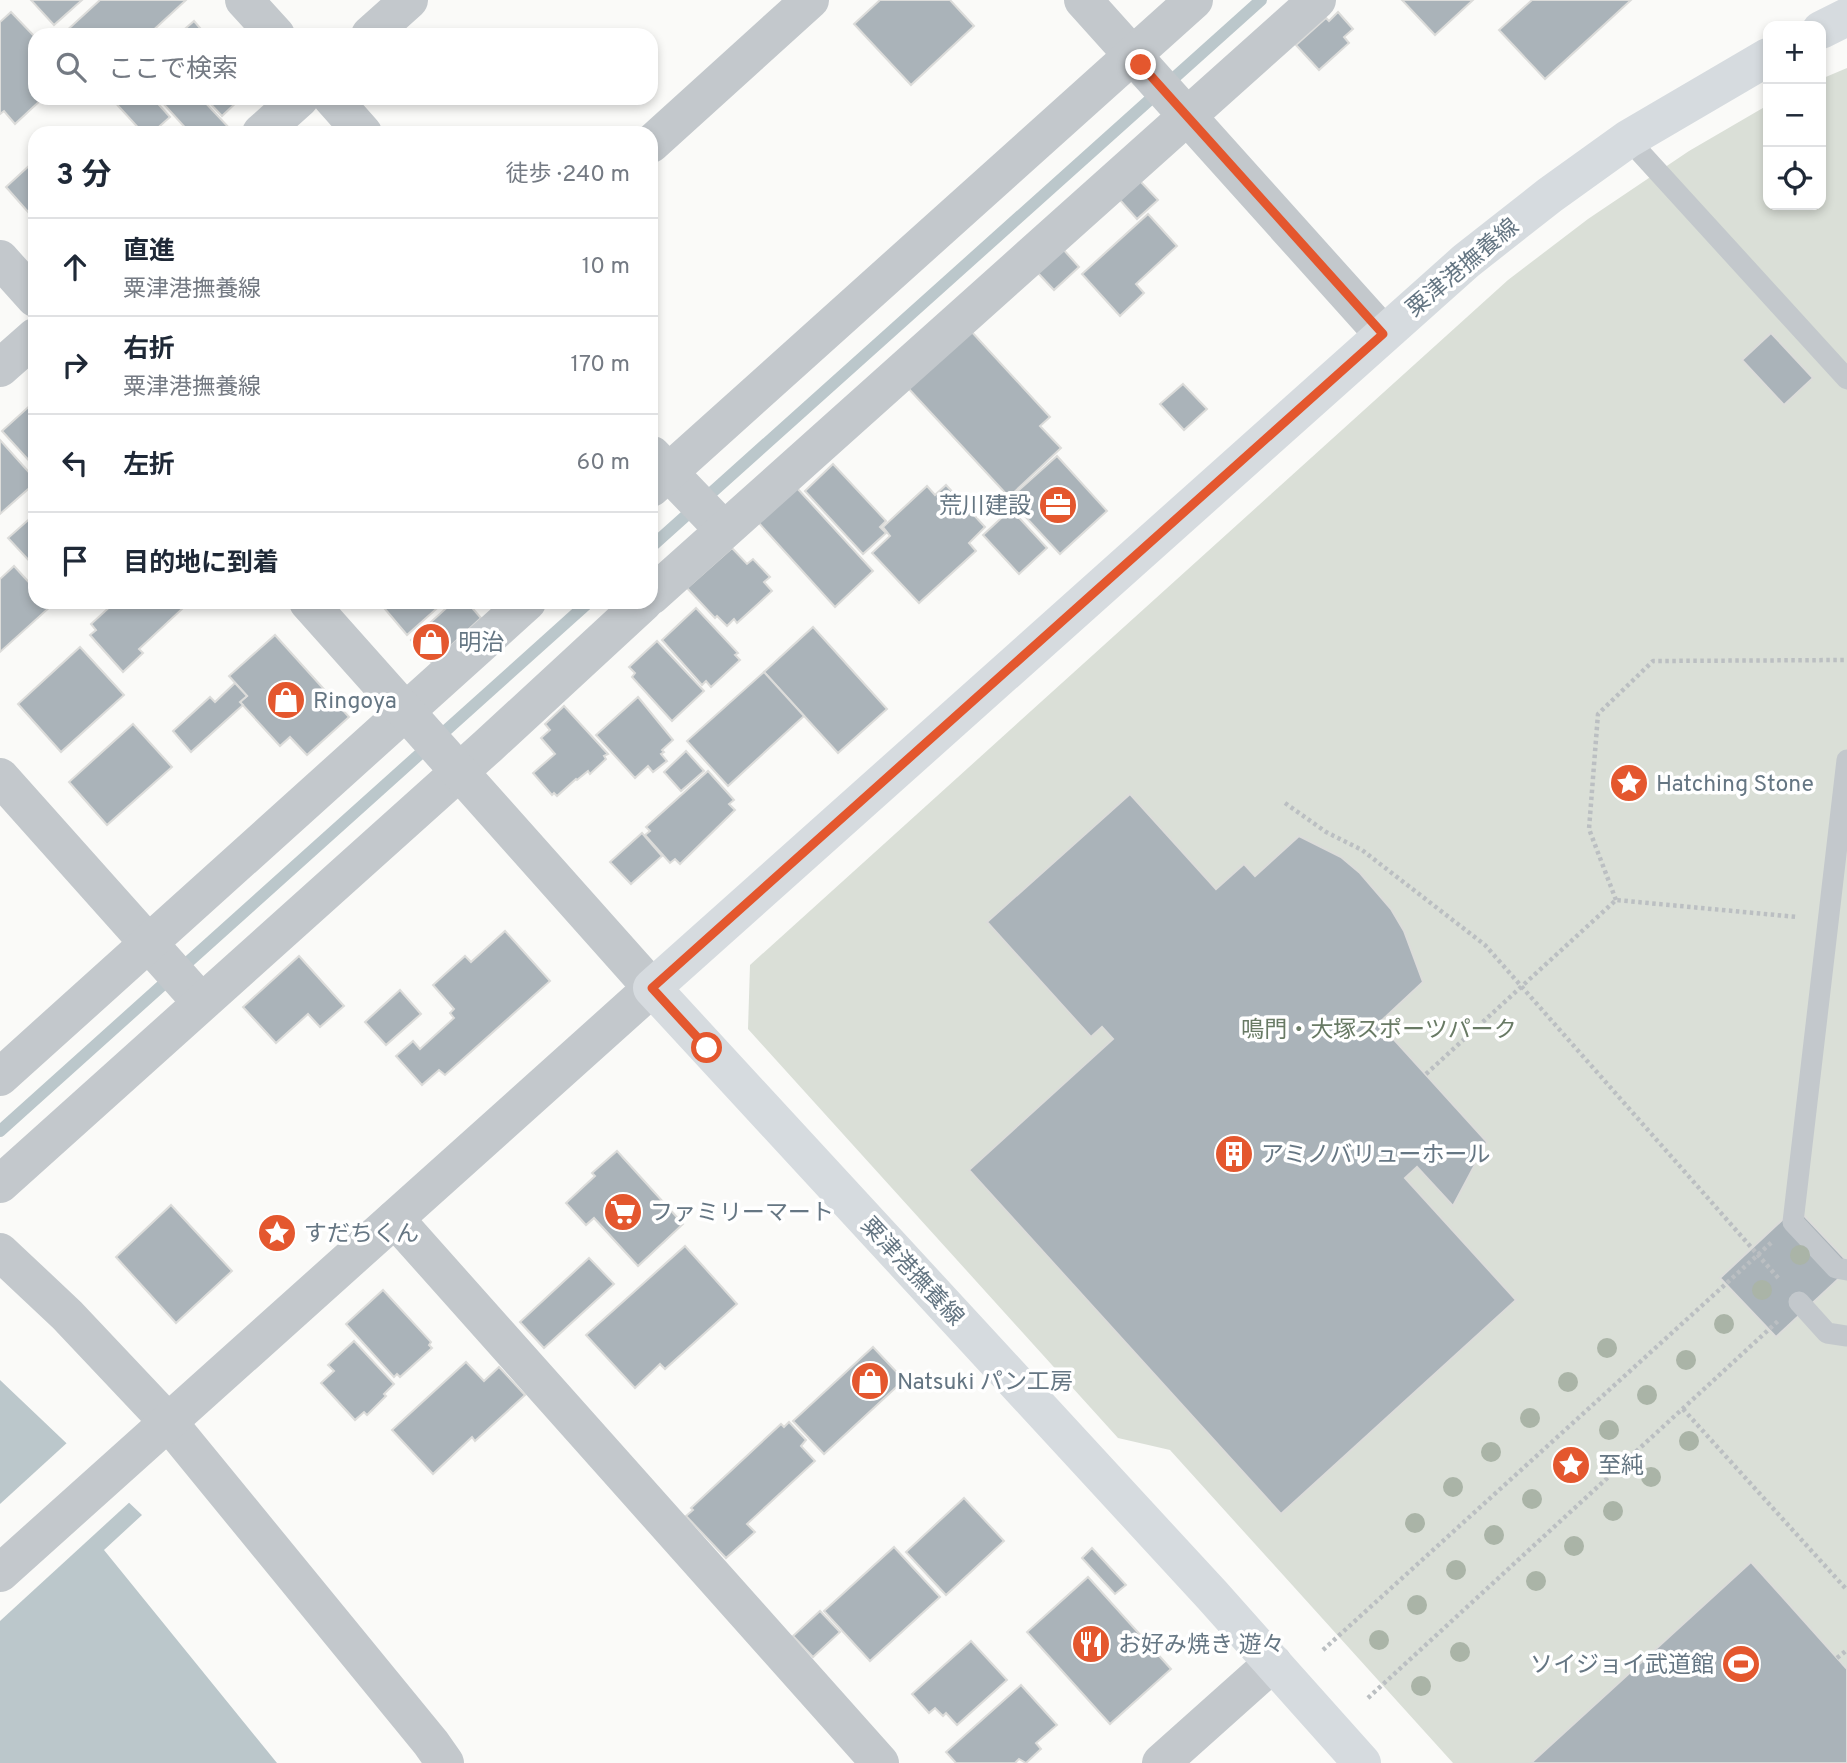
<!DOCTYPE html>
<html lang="ja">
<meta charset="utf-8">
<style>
:root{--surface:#fff;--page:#f2f2f3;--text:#1f2937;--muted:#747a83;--line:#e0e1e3}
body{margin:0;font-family:Overpass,"Noto Sans JP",sans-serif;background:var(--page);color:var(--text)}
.controls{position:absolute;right:21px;top:21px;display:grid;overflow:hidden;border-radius:14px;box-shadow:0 4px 10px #0003}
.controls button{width:63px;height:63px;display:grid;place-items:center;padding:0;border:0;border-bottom:2px solid var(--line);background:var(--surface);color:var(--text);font:35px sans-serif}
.stop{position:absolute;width:21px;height:21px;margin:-16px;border:5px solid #e4572e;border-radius:50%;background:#fff}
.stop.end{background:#e4572e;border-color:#fff;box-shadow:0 2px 7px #0008}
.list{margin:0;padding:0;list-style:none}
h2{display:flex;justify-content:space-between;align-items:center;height:91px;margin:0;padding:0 28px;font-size:30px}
h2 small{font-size:23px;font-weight:400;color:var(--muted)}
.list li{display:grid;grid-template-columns:46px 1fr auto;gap:21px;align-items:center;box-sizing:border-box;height:98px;padding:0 28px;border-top:2px solid var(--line)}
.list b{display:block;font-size:26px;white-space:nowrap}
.list p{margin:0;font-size:23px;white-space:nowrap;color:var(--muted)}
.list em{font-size:23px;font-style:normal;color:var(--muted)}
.icon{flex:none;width:38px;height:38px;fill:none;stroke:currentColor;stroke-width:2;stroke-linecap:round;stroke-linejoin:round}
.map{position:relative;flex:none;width:1847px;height:1763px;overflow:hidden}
.search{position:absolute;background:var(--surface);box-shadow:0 4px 10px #0003;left:28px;top:28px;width:630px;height:77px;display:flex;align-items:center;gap:18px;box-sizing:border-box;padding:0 24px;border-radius:21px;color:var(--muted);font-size:26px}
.panel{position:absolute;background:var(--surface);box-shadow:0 4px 10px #0003;left:28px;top:126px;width:630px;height:483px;border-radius:21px}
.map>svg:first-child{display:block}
.green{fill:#dadfd7}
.water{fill:#bbc7cb}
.pier{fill:#fafaf8}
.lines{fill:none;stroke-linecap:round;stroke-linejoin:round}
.stream{stroke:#bbc7cb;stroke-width:12}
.building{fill:#aab3b9;stroke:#dcdcda;stroke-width:2}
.path{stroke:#bbbfc2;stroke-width:4.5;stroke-dasharray:3.5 3.5;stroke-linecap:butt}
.service{stroke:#c3c8cc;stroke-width:21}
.minor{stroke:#c3c8cc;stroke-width:38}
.tertiary{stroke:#c3c8cc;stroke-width:38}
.secondary{stroke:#d6dbdf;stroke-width:38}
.tree{fill:#aab4a7}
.route{stroke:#e4572e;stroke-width:9}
.labels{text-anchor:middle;stroke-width:7;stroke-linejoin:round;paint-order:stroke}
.street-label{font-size:23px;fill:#657683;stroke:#fff}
.poi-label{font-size:23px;fill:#657683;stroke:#fff;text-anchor:start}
.park-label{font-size:23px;fill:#687a64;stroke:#fff}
</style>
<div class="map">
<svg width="1847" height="1763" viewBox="0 0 1847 1763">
<rect width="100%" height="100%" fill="#fafaf8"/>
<!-- green -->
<path class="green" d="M1847,68v1695h-394l-283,-313 -52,-12 -370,-409 2,-64 758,-685 80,-61 101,-68 79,-46v100h53v-126z"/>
<!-- water -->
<path class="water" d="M0,1380l142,135 -38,35 173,213h-277z"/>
<!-- pier -->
<path class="pier" d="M69,1441l63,59 -132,121v-117z"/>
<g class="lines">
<!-- stream -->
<g class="stream">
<path d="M651,547l610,-547"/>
<path d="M0,1131l589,-529"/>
</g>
</g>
<!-- building -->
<g class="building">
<path d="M31,0h51l-28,25z"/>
<path d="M100,0h86l-38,35h-82l-2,-2z"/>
<path d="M880,0h70l24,26 -63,59 -57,-61z"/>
<path d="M1402,0h71l-38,35z"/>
<path d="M1532,0h99l-86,79 -46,-49z"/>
<path d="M11,12l24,25v61h8l-28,26 -11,-13 -4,3v-92z"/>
<path d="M1338,12l15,17 -9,8 5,6 -30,27 -23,-25 30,-27 3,3z"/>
<path d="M194,21l12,14h-28z"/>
<path d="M111,98h42l17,19 -18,16h-9z"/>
<path d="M163,98h38l31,33 -2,2h-40l-30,-33z"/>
<path d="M205,98h36l-19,18z"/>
<path d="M31,164l4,4v39l-6,6 -23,-26z"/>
<path d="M1140,181l18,19 -21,19 -17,-19z"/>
<path d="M1148,214l29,32 -41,38 8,9 -24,23 -38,-42z"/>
<path d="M1062,248l17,19 -25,23 -17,-18z"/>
<path d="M970,330l80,87 -10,9 21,22 -52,49 -101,-109z"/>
<path d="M1771,333l42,45 -29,27 -42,-45z"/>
<path d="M1183,384l24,25 -23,21 -24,-26z"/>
<path d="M35,401v62l-2,2 -31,-34z"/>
<path d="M0,440l35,39v4l-35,31z"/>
<path d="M1057,456l50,55 -47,43 -51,-55z"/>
<path d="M833,464l53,57 -6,6 6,6 -23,21 -58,-63z"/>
<path d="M946,485l39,42 -16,16 7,8 -57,52 -47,-50 18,-17 -7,-9 44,-41 8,9z"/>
<path d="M796,487l77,84 -38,36 -77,-85z"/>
<path d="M1011,509l36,39 -28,26 -36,-39z"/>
<path d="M35,514v53l-27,-29z"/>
<path d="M732,548l15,16 6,-5 17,18 -6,5 8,9 -35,32 -3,-4 -7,7 -10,-10 -2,2 -28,-30z"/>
<path d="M14,566l21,23v13h12l4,4 -51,46v-73z"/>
<path d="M115,602h61l6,7 -43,40 4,4 -20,19 -33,-37 6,-5 -5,-6z"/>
<path d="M393,602h51l-37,33 -22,-26z"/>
<path d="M453,602h14l14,16 -49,45 -21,-23z"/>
<path d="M696,608l42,45 -3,2 5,5 -29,27 -5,-6 -4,4 -40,-45z"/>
<path d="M813,627l74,82 -49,44 -74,-81z"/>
<path d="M275,635l74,82 -42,38 -17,-18 -10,9 -40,-44 7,-6 -18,-20z"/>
<path d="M657,641l47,50 -32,30 -40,-44 3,-4 -6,-6z"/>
<path d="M80,647l44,48 -63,57 -43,-48z"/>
<path d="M764,672l40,44 -76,70 -41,-45z"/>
<path d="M235,683l12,13 -7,6 3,3 -52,47 -18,-21 37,-34 5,5z"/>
<path d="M638,697l35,43 -11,10 2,2 -3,2 6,7 -14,11 -5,-6 -13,12 -39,-43z"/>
<path d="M564,706l44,48 -4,2 2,3 -16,15 -2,-3 -11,9 -1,-1 -19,17 -3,-3 -2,2 -19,-22 22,-19 -14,-16 9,-8 -5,-6z"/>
<path d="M133,724l39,43 -65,58 -38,-43z"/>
<path d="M686,751l18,20 -23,20 -17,-19z"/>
<path d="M708,771l26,29 -5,4 6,6 -55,54 -5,-5 -5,4 -25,-28 5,-4 -4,-4z"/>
<path d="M1130,794l86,95 28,-25 11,12 44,-40 42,21 19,16 31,36 13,22 19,51 -44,41 108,119 -34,64 -36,-39 -12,11 111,122 -235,214 -312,-344 144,-131 -11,-12 -11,10 -104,-115z"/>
<path d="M642,833l20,23 -31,28 -21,-22z"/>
<path d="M505,931l45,50 -105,94 -6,-5 -17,15 -26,-29 17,-15 7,8 34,-31 -4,-5 4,-4 -21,-24 32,-29 6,6z"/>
<path d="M299,956l45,50 -24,21 -12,-13 -32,29 -33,-36z"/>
<path d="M400,990l21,24 -35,31 -21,-23z"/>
<path d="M617,1151l66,73 -45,42 -44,-48 -8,7 -20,-22 29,-27 -3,-3z"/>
<path d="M171,1205l61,66 -56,52 -60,-66z"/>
<path d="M1796,1207l51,54v10l-71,66 -56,-59z"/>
<path d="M685,1246l52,58 -72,65 -5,-5 -25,24 -49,-53z"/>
<path d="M589,1258l25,26 -70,64 -24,-26z"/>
<path d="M383,1290l48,52 -2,3 3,3 -32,29 -3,-3 -3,3 -48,-53z"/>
<path d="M354,1341l40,43 -10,10 2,2 -19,19 -3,-3 -9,8 -34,-37 13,-12 -6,-6z"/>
<path d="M873,1347l31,33 -80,74 -31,-33z"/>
<path d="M466,1362l18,19 15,-14 26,28 -50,46 -3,-4 -39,37 -41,-44z"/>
<path d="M789,1422l17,18 -5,6 14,15 -68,63 8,8 -29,26 -40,-42 7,-6 -2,-2 90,-84 3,3z"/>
<path d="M964,1498l40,43 -58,54 -40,-43z"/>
<path d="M894,1547l46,50 -70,64 -46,-50z"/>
<path d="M1092,1548l34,37 -11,9 -33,-36z"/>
<path d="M1751,1562l96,107v94h-316z"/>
<path d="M1088,1577l83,92 -61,55 -83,-92z"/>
<path d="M820,1611l20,21 -27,25 -20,-21z"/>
<path d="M971,1641l36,39 -50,45 -11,-12 -3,3 -8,-8 -6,5 -17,-19z"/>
<path d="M1021,1685l36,40 -21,18 5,6 -15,14 -7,-4 -4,4h-59l-10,-11z"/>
</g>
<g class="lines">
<!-- path -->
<g class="path">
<path d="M1285,803l41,29 36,18 123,95 295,335"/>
<path d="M1616,900l-27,-71 9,-115 55,-53 194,-1"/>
<path d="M1426,1074l190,-174 181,17"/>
<path d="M1683,1409l164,181"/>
<path d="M1323,1650l450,-409"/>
<path d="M1837,1658l10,-8"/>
<path d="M1368,1698l410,-377"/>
</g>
<!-- service -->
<g class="service">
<path d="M1628,139l219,240"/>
<path d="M1847,760l-54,462 43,46 11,2"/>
<path d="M1799,1302l28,31 20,3"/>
</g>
<!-- minor -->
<g class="minor">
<path d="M244,0l32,35"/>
<path d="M1083,0l300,334"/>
<path d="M370,35l39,-35"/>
<path d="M332,98l31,35"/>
<path d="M261,133l39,-35"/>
<path d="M651,144l159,-144"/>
<path d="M0,368l35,-31"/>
<path d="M652,455l71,74"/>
<path d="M651,488l543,-488"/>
<path d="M651,596l666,-596"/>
<path d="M0,777l201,225"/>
<path d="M0,1077l527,-475"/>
<path d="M0,1184l488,-438 156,-144"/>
<path d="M395,1219l485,544"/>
<path d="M1161,1763l112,-100"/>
</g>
<!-- tertiary -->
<g class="tertiary">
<path d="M0,259l35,39"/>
<path d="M0,1252l67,63 102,108 262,320 14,20"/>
<path d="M0,1573l652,-585 -344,-386"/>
</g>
<!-- secondary -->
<g class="secondary">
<path d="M1821,30l26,-13"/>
<path d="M1362,1763l-150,-168 -560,-607 814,-727 84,-66 78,-56 140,-82"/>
</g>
</g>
<!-- trees -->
<g class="tree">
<circle cx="1800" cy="1255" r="10"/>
<circle cx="1762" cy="1290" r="10"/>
<circle cx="1724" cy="1324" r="10"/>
<circle cx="1607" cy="1348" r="10"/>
<circle cx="1686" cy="1360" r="10"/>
<circle cx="1568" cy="1382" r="10"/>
<circle cx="1647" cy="1395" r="10"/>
<circle cx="1530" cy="1418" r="10"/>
<circle cx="1609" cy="1430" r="10"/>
<circle cx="1689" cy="1441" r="10"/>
<circle cx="1491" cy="1452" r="10"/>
<circle cx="1651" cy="1477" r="10"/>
<circle cx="1453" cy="1487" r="10"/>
<circle cx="1532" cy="1499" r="10"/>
<circle cx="1613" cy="1511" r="10"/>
<circle cx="1415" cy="1523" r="10"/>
<circle cx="1494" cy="1535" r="10"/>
<circle cx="1574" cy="1546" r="10"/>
<circle cx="1456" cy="1570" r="10"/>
<circle cx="1536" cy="1581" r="10"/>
<circle cx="1417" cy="1605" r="10"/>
<circle cx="1379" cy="1640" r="10"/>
<circle cx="1460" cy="1652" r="10"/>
<circle cx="1421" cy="1686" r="10"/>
</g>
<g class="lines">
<!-- route -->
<path class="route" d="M707,1048l-55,-60 731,-654 -242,-269"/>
</g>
<!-- icons -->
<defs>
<symbol id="office-disc" viewBox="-11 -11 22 22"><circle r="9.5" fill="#e4572e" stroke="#fff"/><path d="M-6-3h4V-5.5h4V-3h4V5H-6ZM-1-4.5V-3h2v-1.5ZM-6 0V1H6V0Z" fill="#fff"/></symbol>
<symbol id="shop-disc" viewBox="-11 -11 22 22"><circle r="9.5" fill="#e4572e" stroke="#fff"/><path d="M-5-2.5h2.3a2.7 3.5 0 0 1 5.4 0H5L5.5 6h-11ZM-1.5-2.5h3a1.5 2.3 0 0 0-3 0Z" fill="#fff"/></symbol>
<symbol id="sight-disc" viewBox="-11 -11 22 22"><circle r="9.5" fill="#e4572e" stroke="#fff"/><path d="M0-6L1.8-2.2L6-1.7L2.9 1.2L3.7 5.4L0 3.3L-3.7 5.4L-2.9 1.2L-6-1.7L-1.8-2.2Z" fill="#fff"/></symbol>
<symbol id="building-disc" viewBox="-11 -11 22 22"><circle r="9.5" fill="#e4572e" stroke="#fff"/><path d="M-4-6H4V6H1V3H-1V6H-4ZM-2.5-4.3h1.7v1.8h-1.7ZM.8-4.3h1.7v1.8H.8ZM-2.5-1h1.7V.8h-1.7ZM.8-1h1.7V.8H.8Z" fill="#fff"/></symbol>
<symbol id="supermarket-disc" viewBox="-11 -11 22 22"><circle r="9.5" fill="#e4572e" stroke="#fff"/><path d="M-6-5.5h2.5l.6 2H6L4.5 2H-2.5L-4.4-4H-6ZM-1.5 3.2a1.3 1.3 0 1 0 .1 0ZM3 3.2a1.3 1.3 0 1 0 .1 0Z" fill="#fff"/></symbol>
<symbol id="restaurant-disc" viewBox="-11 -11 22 22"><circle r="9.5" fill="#e4572e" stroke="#fff"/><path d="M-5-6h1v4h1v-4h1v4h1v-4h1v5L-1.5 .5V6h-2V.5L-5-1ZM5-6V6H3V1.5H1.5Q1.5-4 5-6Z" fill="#fff"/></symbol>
<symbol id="stadium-disc" viewBox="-11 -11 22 22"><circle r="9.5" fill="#e4572e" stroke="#fff"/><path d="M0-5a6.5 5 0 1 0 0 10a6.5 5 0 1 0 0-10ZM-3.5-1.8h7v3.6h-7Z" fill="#fff"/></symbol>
</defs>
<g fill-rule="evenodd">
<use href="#office-disc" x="1036" y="483" width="44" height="44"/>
<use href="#shop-disc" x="409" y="620" width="44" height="44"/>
<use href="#shop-disc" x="264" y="678" width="44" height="44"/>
<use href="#sight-disc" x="1607" y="761" width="44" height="44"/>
<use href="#building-disc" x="1212" y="1132" width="44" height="44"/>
<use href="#supermarket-disc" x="601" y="1190" width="44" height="44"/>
<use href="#sight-disc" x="255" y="1211" width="44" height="44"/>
<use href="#shop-disc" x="848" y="1359" width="44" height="44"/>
<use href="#sight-disc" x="1549" y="1443" width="44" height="44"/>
<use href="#restaurant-disc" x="1069" y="1622" width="44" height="44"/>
<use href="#stadium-disc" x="1719" y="1642" width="44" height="44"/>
</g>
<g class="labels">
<!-- street labels -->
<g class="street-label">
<text transform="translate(1462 267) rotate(-40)" y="8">粟津港撫養線</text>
<text transform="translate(913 1271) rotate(47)" y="8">粟津港撫養線</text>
</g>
<!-- poi labels -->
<g class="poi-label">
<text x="1031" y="513" text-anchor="end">荒川建設</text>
<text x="458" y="650">明治</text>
<text x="313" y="708">Ringoya</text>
<text x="1656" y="791">Hatching Stone</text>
<text x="1261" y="1162">アミノバリューホール</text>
<text x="650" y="1220">ファミリーマート</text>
<text x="304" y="1241">すだちくん</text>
<text x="897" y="1389">Natsuki パン工房</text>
<text x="1598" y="1473">至純</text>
<text x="1118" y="1652">お好み焼き 遊々</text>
<text x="1714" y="1672" text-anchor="end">ソイジョイ武道館</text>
</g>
<!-- park labels -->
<g class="park-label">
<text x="1379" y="1037">鳴門・大塚スポーツパーク</text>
</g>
</g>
</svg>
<div class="controls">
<button>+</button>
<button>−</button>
<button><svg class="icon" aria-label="locate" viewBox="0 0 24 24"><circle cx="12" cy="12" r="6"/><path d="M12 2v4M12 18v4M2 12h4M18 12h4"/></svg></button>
</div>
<div class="stop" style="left:707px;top:1048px"></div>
<div class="stop end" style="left:1141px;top:65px"></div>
<div class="search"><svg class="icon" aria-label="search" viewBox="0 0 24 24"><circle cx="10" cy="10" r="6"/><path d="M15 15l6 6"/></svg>ここで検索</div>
<section class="panel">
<h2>3 分<small>徒歩 · 240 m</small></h2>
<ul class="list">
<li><svg class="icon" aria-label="ahead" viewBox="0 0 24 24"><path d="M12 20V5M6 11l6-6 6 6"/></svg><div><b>直進</b><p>粟津港撫養線</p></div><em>10 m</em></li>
<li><svg class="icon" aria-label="right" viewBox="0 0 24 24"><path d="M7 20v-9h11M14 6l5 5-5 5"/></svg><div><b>右折</b><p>粟津港撫養線</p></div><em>170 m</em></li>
<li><svg class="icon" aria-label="left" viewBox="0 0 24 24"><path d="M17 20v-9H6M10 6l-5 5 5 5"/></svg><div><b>左折</b></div><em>60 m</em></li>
<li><svg class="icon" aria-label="arrive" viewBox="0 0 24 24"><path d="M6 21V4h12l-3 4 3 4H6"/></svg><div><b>目的地に到着</b></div></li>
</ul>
</section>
</div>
